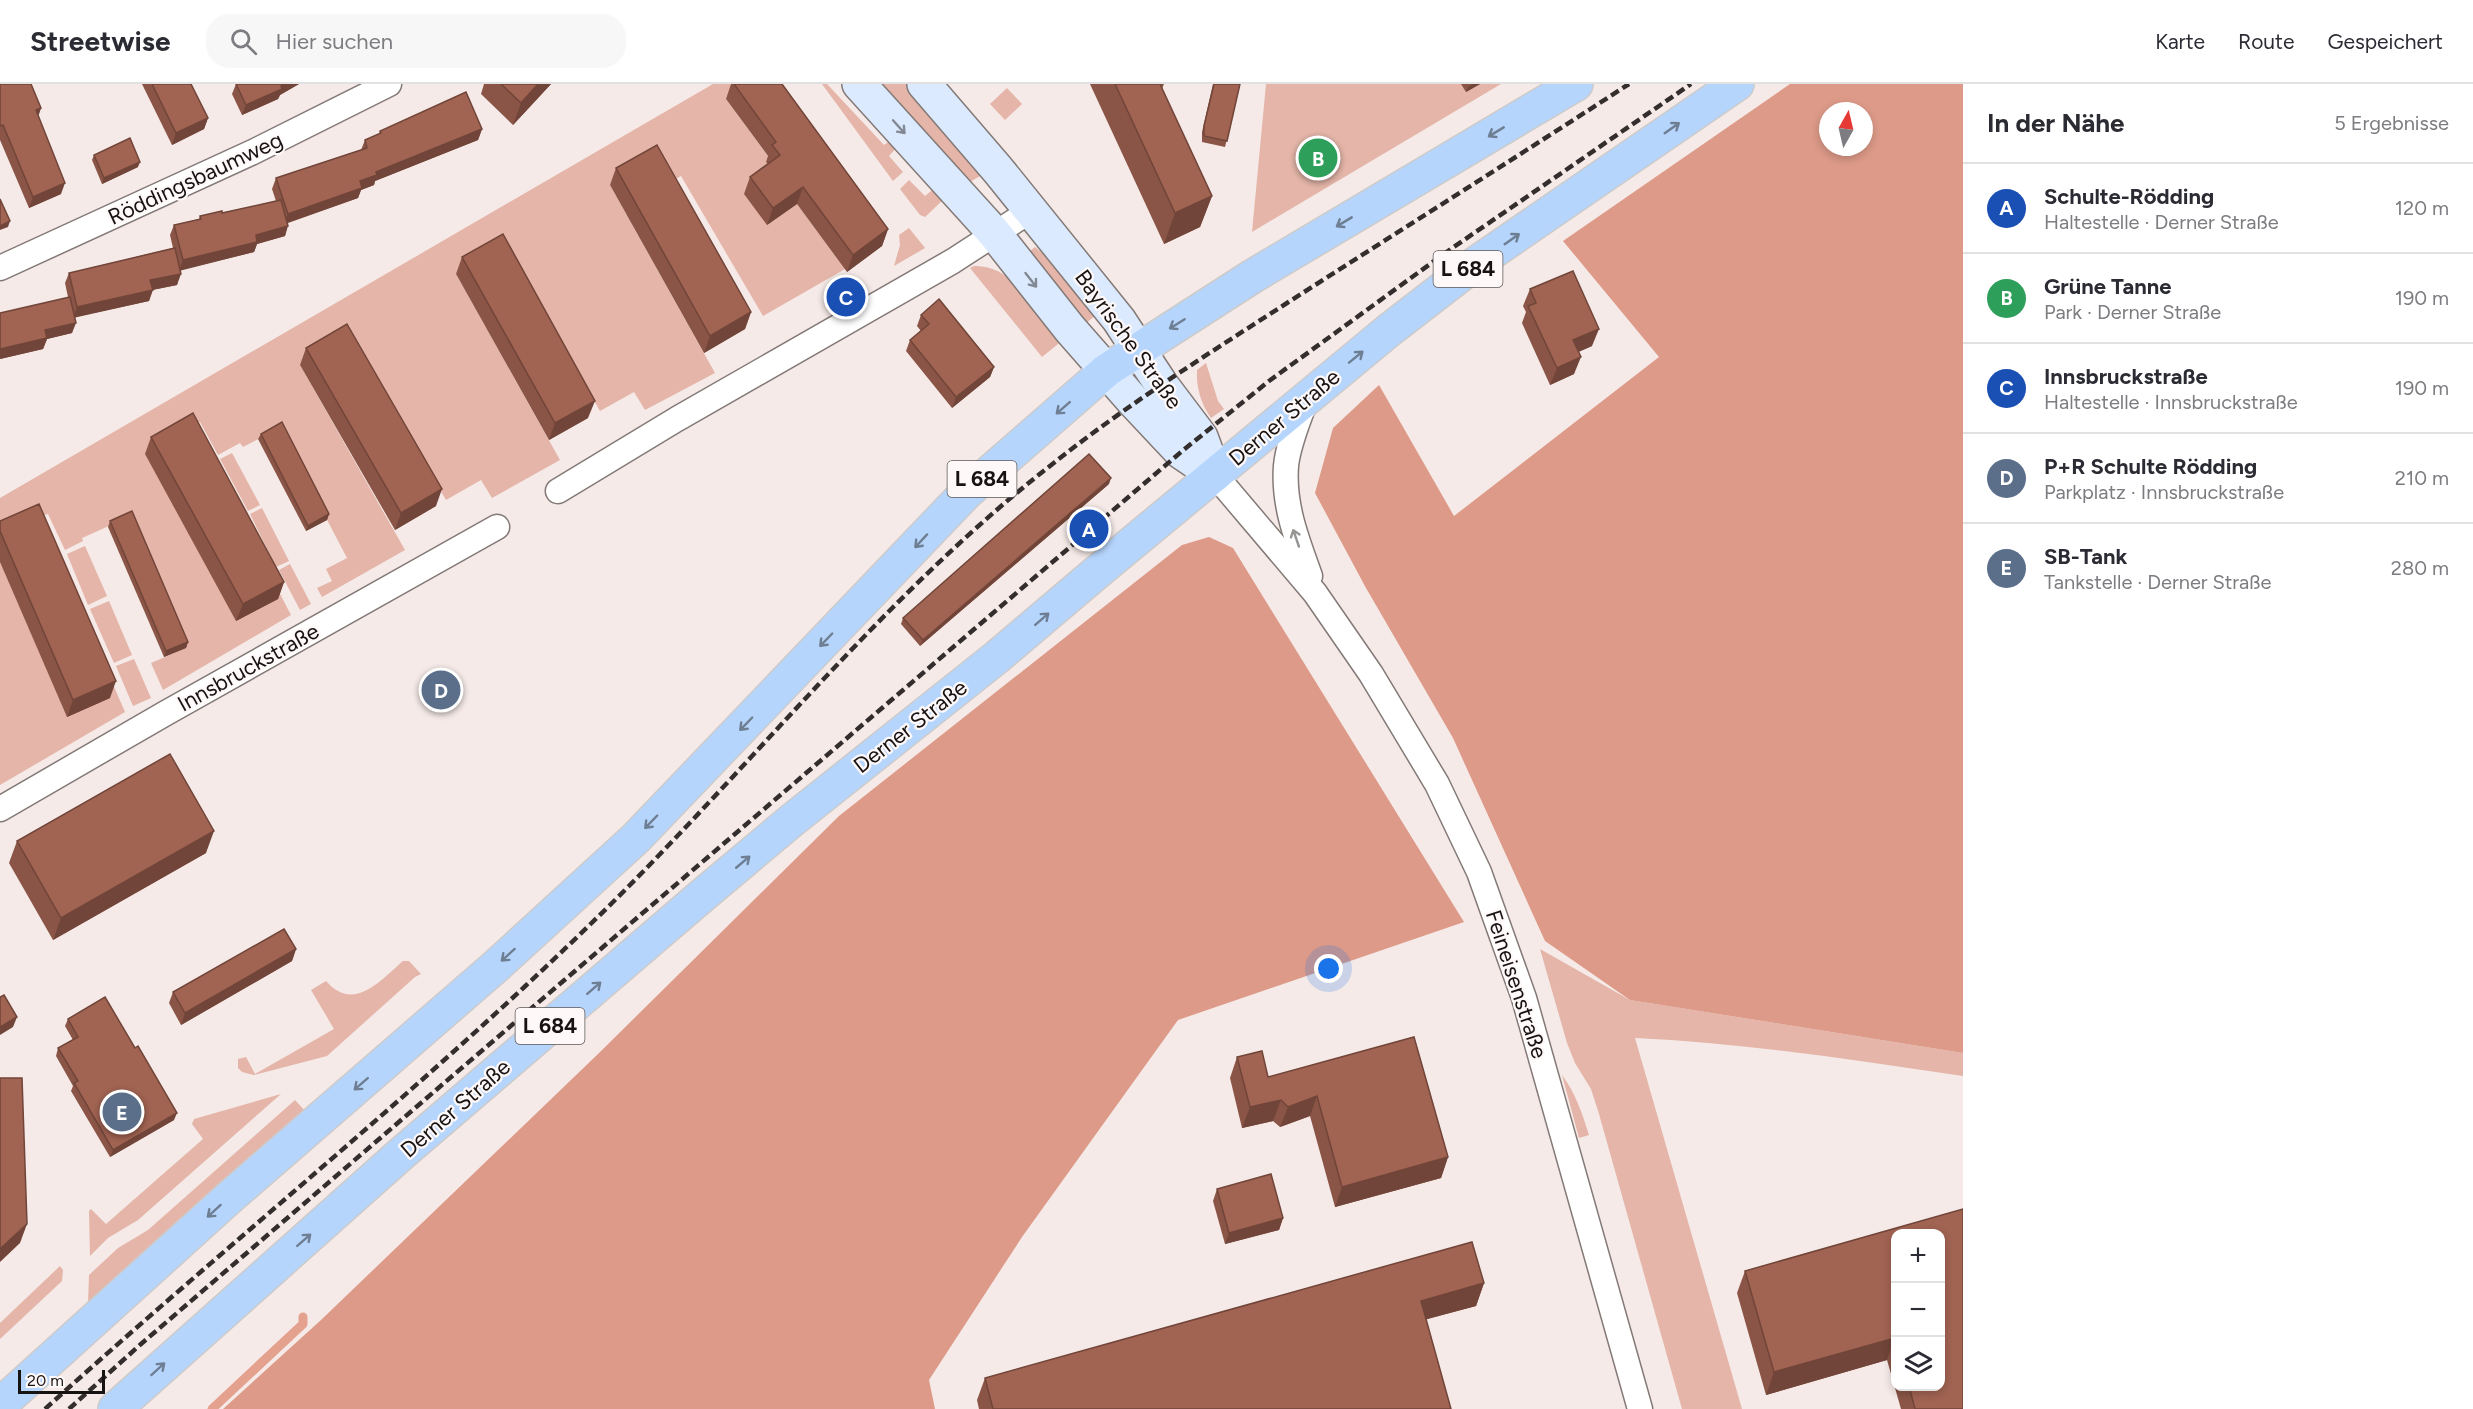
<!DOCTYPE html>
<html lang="de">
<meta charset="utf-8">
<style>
:root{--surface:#fff;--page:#f7f7f7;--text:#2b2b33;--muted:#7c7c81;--line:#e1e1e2;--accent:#ea580c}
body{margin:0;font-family:Figtree,sans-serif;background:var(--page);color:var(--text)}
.controls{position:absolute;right:18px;bottom:18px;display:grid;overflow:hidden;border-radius:12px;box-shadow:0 3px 9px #0003}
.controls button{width:54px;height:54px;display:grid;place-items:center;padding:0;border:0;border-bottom:2px solid var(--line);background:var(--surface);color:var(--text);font:30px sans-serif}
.compass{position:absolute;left:1819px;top:18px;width:54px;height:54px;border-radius:50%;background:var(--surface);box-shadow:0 3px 9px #0003;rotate:8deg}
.scale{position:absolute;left:18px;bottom:15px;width:87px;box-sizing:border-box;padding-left:6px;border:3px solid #171312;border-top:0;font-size:16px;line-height:21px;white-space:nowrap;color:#171312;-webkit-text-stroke:4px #fef9f8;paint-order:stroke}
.you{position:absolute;left:1329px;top:885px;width:21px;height:21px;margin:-15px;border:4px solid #fff;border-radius:50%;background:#1a73e8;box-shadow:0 0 0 9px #1a73e833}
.badge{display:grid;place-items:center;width:39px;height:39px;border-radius:50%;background:var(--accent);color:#fff;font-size:20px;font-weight:700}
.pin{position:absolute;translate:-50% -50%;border:3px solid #fff;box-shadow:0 2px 6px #0006}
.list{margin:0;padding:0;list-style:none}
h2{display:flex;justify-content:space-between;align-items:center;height:78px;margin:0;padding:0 24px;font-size:26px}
h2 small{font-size:20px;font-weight:400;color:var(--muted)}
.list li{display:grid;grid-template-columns:39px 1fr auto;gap:18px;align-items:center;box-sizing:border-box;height:90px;padding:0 24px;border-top:2px solid var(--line)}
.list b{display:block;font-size:22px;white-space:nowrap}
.list p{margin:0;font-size:20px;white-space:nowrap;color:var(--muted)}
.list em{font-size:20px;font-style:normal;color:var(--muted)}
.icon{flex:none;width:33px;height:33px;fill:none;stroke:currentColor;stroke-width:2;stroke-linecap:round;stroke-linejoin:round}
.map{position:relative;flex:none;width:1963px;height:1325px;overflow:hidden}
header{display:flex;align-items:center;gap:36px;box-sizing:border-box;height:84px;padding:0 30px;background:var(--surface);border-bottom:2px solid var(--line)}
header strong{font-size:28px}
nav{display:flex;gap:33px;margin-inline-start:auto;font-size:21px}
.search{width:420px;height:54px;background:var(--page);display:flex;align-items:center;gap:15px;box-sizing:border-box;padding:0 21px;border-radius:24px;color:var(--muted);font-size:22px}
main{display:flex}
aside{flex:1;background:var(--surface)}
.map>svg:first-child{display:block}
.green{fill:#e4b5a8}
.forest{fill:#dd9a88;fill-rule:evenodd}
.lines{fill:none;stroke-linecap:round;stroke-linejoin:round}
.stream{stroke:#e4a18e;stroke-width:9}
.street-casing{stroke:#837976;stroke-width:27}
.secondary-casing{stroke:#837976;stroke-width:36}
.primary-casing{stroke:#cccbcb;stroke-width:36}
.street{stroke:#fff;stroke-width:24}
.secondary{stroke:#dbeafe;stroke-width:33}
.primary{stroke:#b6d5fd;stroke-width:33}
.rail{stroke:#332e2d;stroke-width:4.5;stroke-dasharray:9 4.5;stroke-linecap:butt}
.wall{fill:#8a5547;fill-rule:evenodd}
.shaded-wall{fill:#714539}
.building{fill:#a16352;stroke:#714539;stroke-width:1.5}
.oneway{stroke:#838994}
.oneway2{stroke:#6e7e93}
.oneway3{stroke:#979594}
.labels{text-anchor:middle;stroke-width:4.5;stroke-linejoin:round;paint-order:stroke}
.shield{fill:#fef9f8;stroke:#5c5857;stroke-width:1.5}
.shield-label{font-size:21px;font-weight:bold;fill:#171312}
.street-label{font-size:22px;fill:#171312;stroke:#fef9f8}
</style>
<header>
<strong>Streetwise</strong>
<div class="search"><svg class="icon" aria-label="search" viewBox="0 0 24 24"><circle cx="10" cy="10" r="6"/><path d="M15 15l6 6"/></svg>Hier suchen</div>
<nav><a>Karte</a><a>Route</a><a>Gespeichert</a></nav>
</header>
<main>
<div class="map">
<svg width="1963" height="1325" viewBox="0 0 1963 1325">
<rect width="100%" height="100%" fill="#f5eae7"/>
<!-- green -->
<g class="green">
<path d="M713,0h34l-21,15 44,60 3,13 -6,53 30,-21 48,65 -82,47 -82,-140 -17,10 -54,-1 105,188 -70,37 -11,-18 -34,19 -79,-140 -65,3 104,186 -68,38 -11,-18 -35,20 -93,-155 -53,20 105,185 -83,47 -5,-9 15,-7 -6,-12 21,-11 -68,-130 -36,19 -3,-4 -22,12 -18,-33 -8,3 99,190 -128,75 -12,-27 35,-15 -57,-131 -47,21 1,3 -18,9 -17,-36 -8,2 85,196 -125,73v-287z"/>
<path d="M822,0h5l57,61 8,-6 6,7 -9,10 14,16 -10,9z"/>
<path d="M880,0h33l69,91 -14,8 -57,-66z"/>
<path d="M1266,0h235l-249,148z"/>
<path d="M1007,4l15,16 -17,16 -15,-16z"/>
<path d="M909,96l16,16 11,-9 9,11 -20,19 -5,-2 -20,-26z"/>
<path d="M909,144l16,20 -31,18 6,-21 -1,-10z"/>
<path d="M1035,163l16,13 45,55 -11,9 -43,-53 -12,-20z"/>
<path d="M974,182c39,-2 66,47 89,74l-21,17 -72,-89z"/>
<path d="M1206,279l12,38 6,8 -13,9c-10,-14 -15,-31 -14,-48z"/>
<path d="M232,369l28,52 -12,6 -28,-52z"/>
<path d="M262,424l27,53 -13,6 -26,-53z"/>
<path d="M85,462l22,50 -19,9 -21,-51z"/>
<path d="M290,480l21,40 -11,6 -21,-40z"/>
<path d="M109,517l23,54 -18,8 -24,-54z"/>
<path d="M134,575l17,39 -18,8 -17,-40z"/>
<path d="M1540,865l90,51 333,53v23c-109,-16 -218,-33 -328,-38l107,371h-60l-83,-295 -8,-25 -16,-26 -8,-20z"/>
<path d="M403,877h6l12,13 -6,3 -88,79 -73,19 -12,-3 -4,-4v-9l8,-2 9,17 79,-45 -23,-39 15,-9c28,32 55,-1 77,-20z"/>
<path d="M1562,991c14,19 20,38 27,60l-10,3z"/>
<path d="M281,1010l-143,126 -30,18 -18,18 -1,-45 2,-2 15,15 97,-85 -11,-15 2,-5z"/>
<path d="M295,1016l10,11 -217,193 1,-29 29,-27 30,-18z"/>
<path d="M60,1182l3,4 -1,11 -62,58v-16z"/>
</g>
<!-- forest -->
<g class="forest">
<path d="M1790,0h173v969l-333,-53 -85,-59 -92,-203 -87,-150 -51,-95 18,-65 46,-43 75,131 205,-159 -96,-116zM1828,27h36v36h-36z"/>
<path d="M1209,453l24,11 231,374 -286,98 -156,217 -93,143 6,29h-712l98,-89 277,-266 241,-238 343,-271z"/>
</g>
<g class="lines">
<!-- stream -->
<path class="stream" d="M212,1325l91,-85v-7"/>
<defs>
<g id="street">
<path d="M0,184l253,-116 136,-68"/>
<path d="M1306,315c-7,21 -18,45 -20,67 -3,39 11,74 24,110"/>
<path d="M1215,391l100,118 56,81 66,110 42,88 45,126 116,411"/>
<path d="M558,407l119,-72 276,-158 77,-50"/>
<path d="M0,725l166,-96 331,-186"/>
</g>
<g id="secondary">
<path d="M859,0l136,150 75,95 65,74 46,49 34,23"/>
<path d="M924,0l74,86 121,150 42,64 40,53 14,38"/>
</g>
<g id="primary">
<path d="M0,1321l230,-208 265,-230 141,-129 330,-345 141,-123 146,-94 323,-192"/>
<path d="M115,1325l286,-255 303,-260 87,-73 206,-164 99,-84 292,-242 84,-65 265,-182"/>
</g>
</defs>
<!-- street casing -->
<use href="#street" class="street-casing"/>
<!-- secondary casing -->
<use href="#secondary" class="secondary-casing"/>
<!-- primary casing -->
<use href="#primary" class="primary-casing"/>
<!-- street -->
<use href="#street" class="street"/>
<!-- secondary -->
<use href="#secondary" class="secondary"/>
<!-- primary -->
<use href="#primary" class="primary"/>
<!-- rail -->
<g class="rail">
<path d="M45,1325c188,-170 387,-328 567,-506 148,-147 278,-313 443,-441 73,-58 153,-108 232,-159 114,-73 228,-145 342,-219"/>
<path d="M69,1325l72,-65 302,-260 738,-632 88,-71 179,-130 243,-167"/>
</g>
</g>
<!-- wall -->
<g class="wall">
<path d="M0,0l41,24 -3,8 23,78 -32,14 -29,-68z"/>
<path d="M142,0h49l17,34 -4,11 -32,16z"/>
<path d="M236,0h63l-19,11 -2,4 -36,16 -10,-21z"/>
<path d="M484,0h67l-38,41 -32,-31z"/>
<path d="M731,0h51l106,145 -6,17 -35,26 -50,-68 -30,21 -23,-31 6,-17 18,-13 -2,-2 2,-6 -42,-57z"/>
<path d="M1090,0h74l-2,5 50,107 -12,31 -36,17z"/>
<path d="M1213,0h27l-15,63 -23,-5v-10z"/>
<path d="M1461,0h19l-14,8z"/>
<path d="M482,45l-4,11 -103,41 -1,4 -13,5 -3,8 -70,25 -3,13 -28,8 -3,8 -74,18 -3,15 -25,5 -3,11 -74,16 -3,16 -25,6 -4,10 -43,10 68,-62 -3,-14 4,-10 104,-25 -3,-13 4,-10 25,-6 1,-3 22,-3 54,-12 -4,-12 4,-11 85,-28 4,-10 14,-6 1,-3z"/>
<path d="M94,71l44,12 -36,17 -10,-24z"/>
<path d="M616,84l135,144 -6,17 -41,24 -94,-168z"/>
<path d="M462,173l126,161 -39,22 -93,-166z"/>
<path d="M1530,205l62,57 -14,6 -4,22 -24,11 -28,-62 4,-11 -3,-6z"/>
<path d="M921,231l73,52 -4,10 -38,31 -46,-57 4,-11 11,-9 -4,-5z"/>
<path d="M306,264l130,158 -41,24 -95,-165z"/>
<path d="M261,350l68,80 -2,6 -21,11 -48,-92z"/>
<path d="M151,353l133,145 -6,17 -42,22 -91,-167z"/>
<path d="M1109,400l-189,162 -19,-22 2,-6z"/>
<path d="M0,437l110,177 -43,19 -67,-155z"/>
<path d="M110,437l78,121 -2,6 -22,9 -56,-130z"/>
<path d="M17,757l189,12 -153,87 -44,-77z"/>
<path d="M296,865l-4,12 -111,64 -12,-22 4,-11z"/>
<path d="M68,935l106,101 -64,37 -39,-66 2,-5 -17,-30 2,-8 15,-8 -8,-14z"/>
<path d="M1414,953l34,120 -7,21 -106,29 -25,-91 -30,11 -7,-6 -31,7 -12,-50 7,-21 31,20z"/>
<path d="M1217,1105l66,29 -4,12 -54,14 -12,-43z"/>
<path d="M1963,1125v200h-62l-14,-49 -121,35 -29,-102 8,-22zM1896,1149l45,153h-45z"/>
<path d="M1484,1199l-8,23 -50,13 25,90h-472l-2,-9 8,-22z"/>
</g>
<!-- shaded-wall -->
<g class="shaded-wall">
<path d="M284,0h15l-19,11 -2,4 -36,16 4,-10z"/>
<path d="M538,0h13l-38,41 8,-22z"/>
<path d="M1473,0h7l-14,8 2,-5z"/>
<path d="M41,24l-4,12 -1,-10z"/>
<path d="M208,34l-4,11 -32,16 4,-12z"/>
<path d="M482,45l-4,11 -103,41 -1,4 -13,5 -3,8 -74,26 4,-10 72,-33 16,-9z"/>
<path d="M140,78l-2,5 -36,17 2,-6z"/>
<path d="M65,99l-4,11 -32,14 4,-11z"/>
<path d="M803,103l-6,17 -30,21 6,-17z"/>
<path d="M1212,112l-12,31 -36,17 11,-31z"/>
<path d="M10,137l-2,6 -8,3v-4z"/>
<path d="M288,142l-3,10 -28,8 -3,8 -75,19 4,-11 73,-25z"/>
<path d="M888,145l-6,17 -35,26 6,-17z"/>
<path d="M181,190l-4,11 -30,6 3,-11z"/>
<path d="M153,206l-4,11 -76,17 4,-11z"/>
<path d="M751,228l-6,17 -41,24 6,-17z"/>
<path d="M76,239l-4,10 -25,6 -4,10 -43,10v-10l45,-19z"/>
<path d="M1599,245l-7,17 -25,11 6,-17z"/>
<path d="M1581,273l-7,17 -24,11 7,-17z"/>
<path d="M994,283l-4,10 -38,31 4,-11z"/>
<path d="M595,317l-7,17 -39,22 6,-17z"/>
<path d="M1111,394l-2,6 -189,162 3,-6z"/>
<path d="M442,405l-6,17 -41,24 6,-17z"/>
<path d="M329,430l-2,6 -21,11 2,-5z"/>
<path d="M284,498l-6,17 -42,22 7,-17z"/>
<path d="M188,558l-2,6 -22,9 2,-6z"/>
<path d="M116,597l-6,17 -43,19 6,-17z"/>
<path d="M214,747l-8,22 -153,87 8,-22z"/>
<path d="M296,865l-4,12 -111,64 4,-12z"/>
<path d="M17,933l-4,10 -13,8v-8z"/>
<path d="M1317,1012l-7,20 -30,11 8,-20z"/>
<path d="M1281,1016l-8,21 -31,7 8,-21z"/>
<path d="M177,1029l-3,7 -64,37 3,-7z"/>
<path d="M1448,1073l-7,21 -106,29 7,-20z"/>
<path d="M1283,1134l-4,12 -54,14 4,-11z"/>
<path d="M27,1140l-7,19 -20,19v-13z"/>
<path d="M1484,1199l-8,23 -63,17 8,-22z"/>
<path d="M1895,1254l-8,22 -121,35 8,-23z"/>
</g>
<!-- building -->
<g class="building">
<path d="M0,0h31l10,24 -5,2 29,73 -32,14 -30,-72 -3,1z"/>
<path d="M152,0h39l17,34 -32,15z"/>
<path d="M236,0h48l-3,2 1,3 -36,16z"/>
<path d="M501,0h37l-17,19z"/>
<path d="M734,0h48l106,145 -35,26 -50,-68 -30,21 -23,-31 30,-22 -8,-10 4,-3z"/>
<path d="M1115,0h45l52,112 -37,17z"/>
<path d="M1214,0h26l-13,57 -23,-5v-10z"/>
<path d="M466,8l16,37 -106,43 1,3 -17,6 2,7 -74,26 -12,-36 91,-30 -2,-8 16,-7 -1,-2z"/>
<path d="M130,54l10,24 -36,16 -10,-23z"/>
<path d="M657,61l94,167 -41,24 -94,-168z"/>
<path d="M0,115l10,22 -10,5z"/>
<path d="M281,116l7,26 -32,9 1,7 -74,18 -9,-35 27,-6 -1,-3 22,-5v2z"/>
<path d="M503,150l92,167 -40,22 -93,-166z"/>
<path d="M175,164l6,26 -31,6 3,10 -76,17 -8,-34z"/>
<path d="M1573,187l26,58 -26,11 8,17 -24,11 -29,-62 8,-3 -6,-14z"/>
<path d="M70,213l6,26 -31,7 2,8 -47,11v-36z"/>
<path d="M939,215l55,68 -38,30 -46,-57 19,-16 -8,-9z"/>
<path d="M347,240l95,165 -41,24 -95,-165z"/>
<path d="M193,329l91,169 -41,22 -92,-167z"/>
<path d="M282,338l47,92 -21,12 -47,-92z"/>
<path d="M1089,370l22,24 -188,162 -20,-22z"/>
<path d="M39,420l77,177 -43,19 -73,-169v-10z"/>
<path d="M132,427l56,131 -22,9 -56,-130z"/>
<path d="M170,670l44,77 -153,87 -44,-77z"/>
<path d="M284,845l12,20 -111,64 -12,-21z"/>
<path d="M4,911l13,22 -17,10v-30z"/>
<path d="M105,913l30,51 3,-2 39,67 -64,37 -39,-67 4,-2 -20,-33 20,-11 -10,-18z"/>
<path d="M1414,953l34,120 -106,30 -25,-91 -29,11 -7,-7 -31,7 -13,-50 25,-6 6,26z"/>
<path d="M0,994h22l5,146 -27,25z"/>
<path d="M1271,1090l12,44 -54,15 -12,-44z"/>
<path d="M1963,1125v200h-48l-6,-23h32v-153h-45v108l-1,-3 -121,34 -29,-101z"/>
<path d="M1472,1158l12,41 -63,18 30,108h-458l-8,-31z"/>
</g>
<!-- one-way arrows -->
<defs><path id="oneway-shaft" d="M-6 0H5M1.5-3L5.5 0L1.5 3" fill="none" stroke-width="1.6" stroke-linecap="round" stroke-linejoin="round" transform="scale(1.5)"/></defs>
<g class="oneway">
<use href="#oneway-shaft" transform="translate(899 43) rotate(48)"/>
<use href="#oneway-shaft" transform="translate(1031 196) rotate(52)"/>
</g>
<g class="oneway2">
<use href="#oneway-shaft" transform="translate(1672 44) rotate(-35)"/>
<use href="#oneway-shaft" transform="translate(1496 48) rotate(149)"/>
<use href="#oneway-shaft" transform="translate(1344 138) rotate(149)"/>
<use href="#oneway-shaft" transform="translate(1512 155) rotate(-35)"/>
<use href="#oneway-shaft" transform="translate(1177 240) rotate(148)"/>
<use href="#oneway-shaft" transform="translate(1356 273) rotate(-39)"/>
<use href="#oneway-shaft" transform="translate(1063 324) rotate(139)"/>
<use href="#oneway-shaft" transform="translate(921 457) rotate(133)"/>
<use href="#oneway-shaft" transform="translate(1042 535) rotate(-41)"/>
<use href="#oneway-shaft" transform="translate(826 556) rotate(134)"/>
<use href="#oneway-shaft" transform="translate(746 640) rotate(134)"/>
<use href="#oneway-shaft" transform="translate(651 738) rotate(134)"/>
<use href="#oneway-shaft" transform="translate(743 778) rotate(-40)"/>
<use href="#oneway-shaft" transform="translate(508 871) rotate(138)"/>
<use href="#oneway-shaft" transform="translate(594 904) rotate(-41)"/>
<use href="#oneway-shaft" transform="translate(361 1000) rotate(139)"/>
<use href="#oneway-shaft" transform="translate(214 1127) rotate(138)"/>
<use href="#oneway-shaft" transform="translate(304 1156) rotate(-41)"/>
<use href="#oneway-shaft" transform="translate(158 1285) rotate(-42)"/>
</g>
<use class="oneway3" href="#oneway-shaft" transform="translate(1296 454) rotate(-109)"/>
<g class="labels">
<!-- shield labels -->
<g class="shield">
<rect x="1433.5" y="167" width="69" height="36" rx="4.5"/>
<rect x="947.5" y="377" width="69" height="36" rx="4.5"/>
<rect x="515.5" y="924" width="69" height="36" rx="4.5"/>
</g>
<g class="shield-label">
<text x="1468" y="192">L 684</text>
<text x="982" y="402">L 684</text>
<text x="550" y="949">L 684</text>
</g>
<!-- street labels -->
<g class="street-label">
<text transform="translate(195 94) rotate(-25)" y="8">Röddingsbaumweg</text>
<text transform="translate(1129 255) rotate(54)" y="8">Bayrische Straße</text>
<text transform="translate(1284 333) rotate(-40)" y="8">Derner Straße</text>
<text transform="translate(248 583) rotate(-29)" y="8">Innsbruckstraße</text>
<text transform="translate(910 642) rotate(-38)" y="8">Derner Straße</text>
<text transform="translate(1517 900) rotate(72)" y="8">Feineisenstraße</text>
<text transform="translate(455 1024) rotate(-41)" y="8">Derner Straße</text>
</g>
</g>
</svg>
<div class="controls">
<button>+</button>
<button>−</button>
<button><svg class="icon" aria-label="layers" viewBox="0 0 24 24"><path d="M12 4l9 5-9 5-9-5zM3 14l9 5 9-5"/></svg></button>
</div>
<svg class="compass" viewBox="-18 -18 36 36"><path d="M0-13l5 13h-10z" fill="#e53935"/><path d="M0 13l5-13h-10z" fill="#7c7c81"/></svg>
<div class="scale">20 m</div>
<div class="you"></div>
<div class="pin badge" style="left:1089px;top:445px;background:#1a4fb4">A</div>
<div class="pin badge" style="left:1318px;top:74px;background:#2e9e5b">B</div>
<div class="pin badge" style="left:846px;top:213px;background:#1a4fb4">C</div>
<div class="pin badge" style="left:441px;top:606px;background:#5c6f8a">D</div>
<div class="pin badge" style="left:122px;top:1028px;background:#5c6f8a">E</div>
</div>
<aside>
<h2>In der Nähe<small>5 Ergebnisse</small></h2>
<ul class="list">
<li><span class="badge" style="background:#1a4fb4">A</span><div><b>Schulte-Rödding</b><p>Haltestelle · Derner Straße</p></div><em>120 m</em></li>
<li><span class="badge" style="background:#2e9e5b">B</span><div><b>Grüne Tanne</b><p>Park · Derner Straße</p></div><em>190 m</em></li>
<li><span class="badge" style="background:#1a4fb4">C</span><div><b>Innsbruckstraße</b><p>Haltestelle · Innsbruckstraße</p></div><em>190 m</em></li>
<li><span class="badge" style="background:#5c6f8a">D</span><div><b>P+R Schulte Rödding</b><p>Parkplatz · Innsbruckstraße</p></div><em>210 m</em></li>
<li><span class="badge" style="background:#5c6f8a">E</span><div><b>SB-Tank</b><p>Tankstelle · Derner Straße</p></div><em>280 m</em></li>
</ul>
</aside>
</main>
